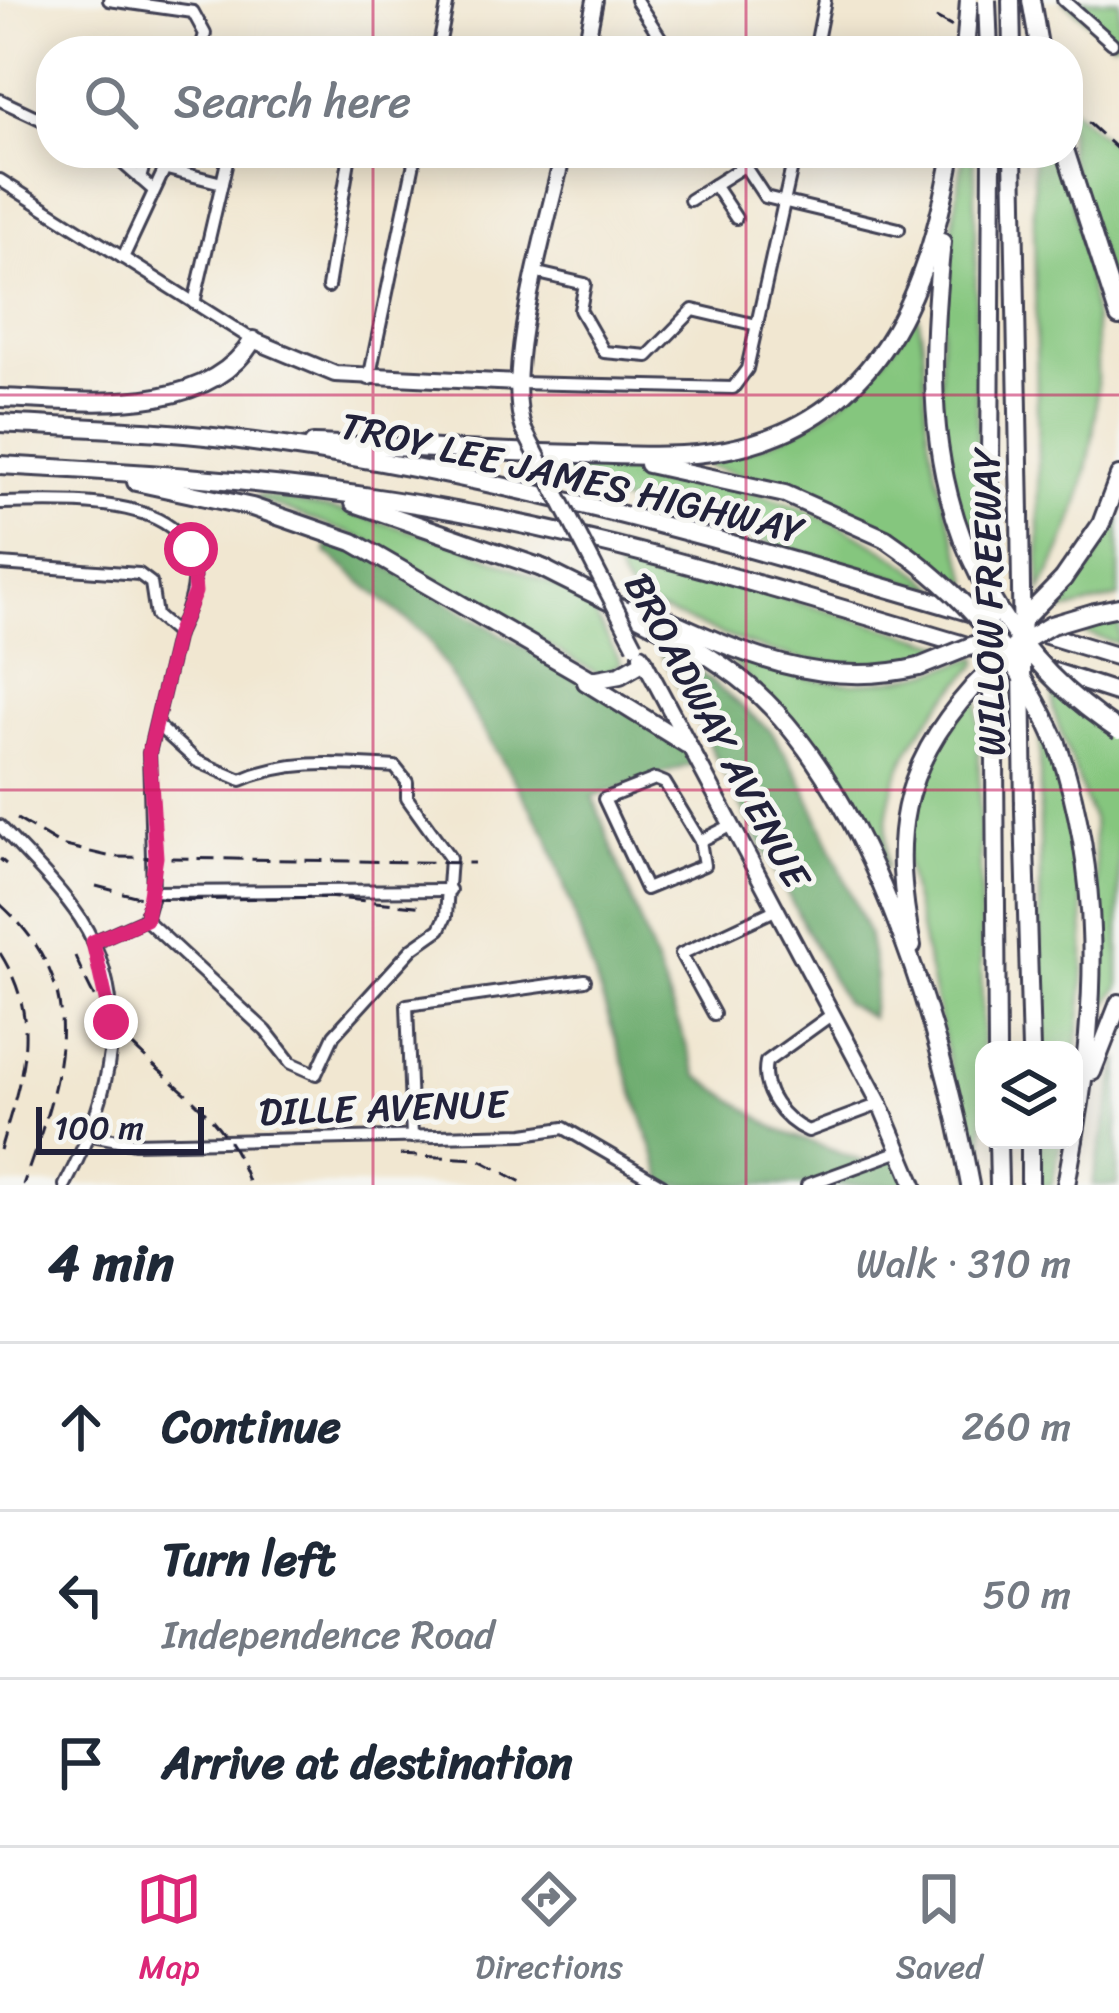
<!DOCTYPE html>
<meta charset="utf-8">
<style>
:root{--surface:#fff;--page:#f6f6f7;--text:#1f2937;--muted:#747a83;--line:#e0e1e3;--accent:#db2777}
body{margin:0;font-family:Sriracha,sans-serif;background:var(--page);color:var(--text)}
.controls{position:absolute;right:36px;bottom:36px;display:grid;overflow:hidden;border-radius:24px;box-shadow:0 6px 30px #0003}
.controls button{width:108px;height:108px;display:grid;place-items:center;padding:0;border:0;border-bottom:3px solid var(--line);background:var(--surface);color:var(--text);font:60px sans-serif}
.scale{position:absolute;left:36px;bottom:30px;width:168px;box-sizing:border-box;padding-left:12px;border:6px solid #22223b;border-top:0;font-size:33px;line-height:42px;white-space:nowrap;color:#22223b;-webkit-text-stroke:9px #f6f6f2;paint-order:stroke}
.stop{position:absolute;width:36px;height:36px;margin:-27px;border:9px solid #db2777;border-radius:50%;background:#fff}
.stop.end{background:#db2777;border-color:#fff;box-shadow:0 3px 12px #0008}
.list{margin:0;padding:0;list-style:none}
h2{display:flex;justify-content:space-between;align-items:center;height:156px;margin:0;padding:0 48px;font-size:51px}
h2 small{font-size:39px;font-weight:400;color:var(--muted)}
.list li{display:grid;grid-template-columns:78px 1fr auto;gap:36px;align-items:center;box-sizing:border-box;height:168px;padding:0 48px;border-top:3px solid var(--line)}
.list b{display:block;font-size:45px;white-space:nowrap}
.list p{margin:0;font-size:39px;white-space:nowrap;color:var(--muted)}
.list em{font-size:39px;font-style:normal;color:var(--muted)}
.icon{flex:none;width:66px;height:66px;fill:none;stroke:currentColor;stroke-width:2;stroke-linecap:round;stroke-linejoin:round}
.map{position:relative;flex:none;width:1119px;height:1185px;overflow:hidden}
.search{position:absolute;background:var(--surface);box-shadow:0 6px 30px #0003;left:36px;right:36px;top:36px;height:132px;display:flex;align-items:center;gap:30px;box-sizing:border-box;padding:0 42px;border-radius:48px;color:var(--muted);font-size:45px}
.sheet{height:660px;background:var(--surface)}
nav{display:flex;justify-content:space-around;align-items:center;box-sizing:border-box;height:168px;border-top:3px solid var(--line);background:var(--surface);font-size:33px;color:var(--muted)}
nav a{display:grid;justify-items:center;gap:6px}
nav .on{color:var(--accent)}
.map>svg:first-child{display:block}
.green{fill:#85c67e;stroke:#54745c;stroke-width:3}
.forest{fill:#6cab6d;stroke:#476654;stroke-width:3}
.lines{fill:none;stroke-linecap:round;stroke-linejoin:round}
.minor-casing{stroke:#414052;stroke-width:16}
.major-casing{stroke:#414052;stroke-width:20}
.highway-casing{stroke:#414052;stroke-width:22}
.minor{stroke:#fff;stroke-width:10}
.major{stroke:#fff;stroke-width:14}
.highway{stroke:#fff;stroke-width:16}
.rail{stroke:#22223b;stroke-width:3;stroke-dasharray:18 9;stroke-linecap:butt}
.major-bridge-casing{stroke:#414052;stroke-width:20;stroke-linecap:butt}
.highway-bridge-casing{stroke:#414052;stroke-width:22;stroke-linecap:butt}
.major-bridge{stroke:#fff;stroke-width:14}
.highway-bridge{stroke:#fff;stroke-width:16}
.route{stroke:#db2777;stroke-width:15}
.grid{fill:none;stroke:#c2185b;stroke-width:3;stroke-opacity:0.55}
.labels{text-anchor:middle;stroke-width:10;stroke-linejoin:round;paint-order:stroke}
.street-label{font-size:39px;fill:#22223b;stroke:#f6f6f2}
</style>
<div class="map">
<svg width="1119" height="1185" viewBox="0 0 1119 1185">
<rect width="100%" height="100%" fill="#f6f6f2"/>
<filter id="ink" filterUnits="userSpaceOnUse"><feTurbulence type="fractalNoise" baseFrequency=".00833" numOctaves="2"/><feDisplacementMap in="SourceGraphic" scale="24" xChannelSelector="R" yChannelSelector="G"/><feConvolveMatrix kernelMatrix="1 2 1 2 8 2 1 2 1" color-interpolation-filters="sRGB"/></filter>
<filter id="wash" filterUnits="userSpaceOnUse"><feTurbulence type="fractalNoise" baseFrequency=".004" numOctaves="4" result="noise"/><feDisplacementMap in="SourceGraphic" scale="48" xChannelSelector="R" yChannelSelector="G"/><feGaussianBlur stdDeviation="2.7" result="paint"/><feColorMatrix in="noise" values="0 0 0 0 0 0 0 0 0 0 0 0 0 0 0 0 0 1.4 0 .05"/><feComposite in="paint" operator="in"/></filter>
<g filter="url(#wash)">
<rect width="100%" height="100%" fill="#f1e7d1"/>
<!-- green -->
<g class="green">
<path d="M1063,0h56v40l-7,3z"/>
<path d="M1068,105l51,46v166l-51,-164z"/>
<path d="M964,153h9l2,22 3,349h-13c-46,-85 -17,-277 -1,-371z"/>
<path d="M1033,153h25c49,159 61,298 -18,439z"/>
<path d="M917,314c11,37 6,75 11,113 7,55 25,103 42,155l-12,2 -69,-52 -63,-34 -119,-32 2,-7c99,-18 155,-63 208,-145z"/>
<path d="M562,465c137,4 273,35 379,126l-366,-102z"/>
<path d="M258,495l87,17 116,33 126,55 34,63 -20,13 -231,-135 -113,-42z"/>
<path d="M1119,516v81l-79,20 50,-48z"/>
<path d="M606,547l347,100c-100,33 -166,15 -260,-24 -19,-8 -54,-18 -65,-34 -9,-12 -15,-28 -22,-42z"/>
<path d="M1119,618v26l-44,-14z"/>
<path d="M725,654c96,37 156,38 253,3v7c-61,63 -100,112 -91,205l-71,-121z"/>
<path d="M978,688l6,473 -1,24h-8l-70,-326 15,-86z"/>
<path d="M1053,690l66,51v245l-22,33 2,-102 -6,-96 -40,-111z"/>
<path d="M1040,723c47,100 53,235 34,343v-16h-34z"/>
<path d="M1040,1140h21l-9,45h-13z"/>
</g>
<!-- forest -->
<g class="forest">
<path d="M332,533l354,211 10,19 -103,34 105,279 80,54 91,34 31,-13 14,34h-249l-118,-350 -120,-198 -101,-85z"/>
<path d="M649,630l122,101 29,46 68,156 8,44 -5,40 -27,-15z"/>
<path d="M1119,1060l-2,125h-25l26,-124z"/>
</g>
</g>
<g filter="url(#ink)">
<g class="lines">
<defs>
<g id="minor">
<path d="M109,0l84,12 12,22 -5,17"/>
<path d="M636,0l33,51"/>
<path d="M1063,0l49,43"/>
<path d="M438,51l10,-51"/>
<path d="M815,51l10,-51"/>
<path d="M0,100l51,24"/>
<path d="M111,153l40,35"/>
<path d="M736,153l29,44 134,32"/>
<path d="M167,169l55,14"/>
<path d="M140,179l7,-26"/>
<path d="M0,180l253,160"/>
<path d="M714,185l22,33"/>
<path d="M690,200l54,-34"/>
<path d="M123,258l49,-105"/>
<path d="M538,273l47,11 -5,26 24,42 44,4 45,-46 64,15"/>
<path d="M328,287l21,-127 -7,-7"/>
<path d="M194,303l35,-150"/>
<path d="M369,379l47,-226"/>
<path d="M518,383l215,5 14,-19 48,-216"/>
<path d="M0,503c96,-3 243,-7 177,131"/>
<path d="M0,564l139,10 12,9 5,33 21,18 -28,119 4,139"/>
<path d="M0,826c27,30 58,59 80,92 56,87 29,183 -15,267"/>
<path d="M700,841l-35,-58 -10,-4 -51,20 42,90 58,-24 -4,-24 30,-15"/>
<path d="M145,919l8,-27 297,-2"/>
<path d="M93,942l52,-23 121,112 25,32 25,11 18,-39 79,-87 27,-19 6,-13 4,-58 -43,-60v-16l-12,-15c-53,-3 -104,-9 -154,13l-44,-19 -40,-36"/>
<path d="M714,1014l-33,-60 94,-44"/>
<path d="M831,1015l-65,47c-6,29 17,58 42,69l72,-27"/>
<path d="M91,1135l43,8 390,-9 40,-6 98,57"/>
<path d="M412,1137l-5,-132 178,-25"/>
<path d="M807,1185l93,-34"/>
</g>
<g id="major">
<path d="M585,51l10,-51"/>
<path d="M253,340l82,34 183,9"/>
<path d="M524,430c-22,-61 25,-210 39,-277"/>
<path d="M641,655l239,449 34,81"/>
</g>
<g id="highway">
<path d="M1011,0l1,51"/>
<path d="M1031,0l9,51"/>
<path d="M1013,153l7,361"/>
<path d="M1066,153l53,164"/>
<path d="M942,242c-11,103 -16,201 21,298"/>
<path d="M0,398c78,2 204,22 253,-58"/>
<path d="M0,423c84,5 170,7 254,19 248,32 486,103 725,173"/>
<path d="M313,444c89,3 177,8 266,10 48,1 98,5 146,-4 154,-29 204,-160 227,-297"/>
<path d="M648,464l137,30 101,45"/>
<path d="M0,465c130,7 262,15 391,35 198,30 392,91 583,148"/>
<path d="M990,471l2,-318"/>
<path d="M136,482l116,25 101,35 239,138 28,-5 24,-14"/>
<path d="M354,503l191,66"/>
<path d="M538,566c67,35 140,65 200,111 129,99 204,353 232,508"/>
<path d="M1063,579l38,-55 18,-48"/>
<path d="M636,605c94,43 178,87 283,62"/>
<path d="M1095,612l24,-5"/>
<path d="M1027,629l92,28"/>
<path d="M1045,669l74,24"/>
<path d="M586,682l100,62"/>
<path d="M1057,743c45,131 41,261 17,396"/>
<path d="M995,760l2,290"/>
<path d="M1024,811l7,239"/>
<path d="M912,946c-21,-107 -14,-175 61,-259"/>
<path d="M1092,1072l27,-69"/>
<path d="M998,1140l1,45"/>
<path d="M1030,1140v45"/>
<path d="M1066,1185l8,-45"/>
</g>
</defs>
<!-- minor casing -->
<use href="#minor" class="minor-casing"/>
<!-- major casing -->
<use href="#major" class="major-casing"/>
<!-- highway casing -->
<use href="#highway" class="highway-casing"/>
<!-- minor -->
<use href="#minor" class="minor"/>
<!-- major -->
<use href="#major" class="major"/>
<!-- highway -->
<use href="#highway" class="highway"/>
<!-- rail -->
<g class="rail">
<path d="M936,18l60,33"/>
<path d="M1068,104l51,47"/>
<path d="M17,819l44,26 51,12 362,6"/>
<path d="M0,859l6,5"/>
<path d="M96,886l39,10 62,5"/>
<path d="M184,900l143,-3 97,10"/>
<path d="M0,904c96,87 60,176 23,281"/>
<path d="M0,953c44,70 21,125 0,197"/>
<path d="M75,956c10,23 20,46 36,66 46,58 115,85 138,163"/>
<path d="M400,1155l78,4 49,26"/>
</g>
<defs>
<path id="major-bridge" d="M524,430l111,215"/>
<g id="highway-bridge">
<path d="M987,0l2,51"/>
<path d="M965,51l4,-51"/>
<path d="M990,471l-2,138 7,151"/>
<path d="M1020,514l4,297"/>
<path d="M886,539c77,53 133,118 171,204"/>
<path d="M963,540c32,80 84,144 156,191"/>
<path d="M1019,624l44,-45"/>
<path d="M1014,647l37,-22 44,-13"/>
<path d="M919,667l77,-31"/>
<path d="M973,687l22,-22"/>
</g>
</defs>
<!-- major-bridge casing -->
<use href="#major-bridge" class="major-bridge-casing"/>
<!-- highway-bridge casing -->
<use href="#highway-bridge" class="highway-bridge-casing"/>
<!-- major-bridge -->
<use href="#major-bridge" class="major-bridge"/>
<!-- highway-bridge -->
<use href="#highway-bridge" class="highway-bridge"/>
</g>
</g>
<g class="lines" filter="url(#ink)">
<!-- route -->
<path class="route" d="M111,1022l-18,-80 53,-23 10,-62 -7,-104 28,-119 18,-42 -4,-43"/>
</g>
<!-- grid -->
<path class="grid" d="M373,0v51M746,0v51M373,153v1032M746,153v1032M0,395h1119M0,790h1119"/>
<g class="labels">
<!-- street labels -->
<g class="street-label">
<text transform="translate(573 477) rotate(13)" y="14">TROY LEE JAMES HIGHWAY</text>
<text transform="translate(988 602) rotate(-91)" y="14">WILLOW FREEWAY</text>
<text transform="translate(718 730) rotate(62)" y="14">BROADWAY AVENUE</text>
<text transform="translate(383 1107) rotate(-2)" y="14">DILLE AVENUE</text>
</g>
</g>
</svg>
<div class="controls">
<button><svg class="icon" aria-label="layers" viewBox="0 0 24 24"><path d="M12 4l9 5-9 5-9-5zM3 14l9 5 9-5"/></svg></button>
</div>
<div class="scale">100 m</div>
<div class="stop" style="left:191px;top:549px"></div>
<div class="stop end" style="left:111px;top:1022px"></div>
<div class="search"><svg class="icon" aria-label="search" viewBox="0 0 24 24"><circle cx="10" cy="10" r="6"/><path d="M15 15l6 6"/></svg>Search here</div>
</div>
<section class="sheet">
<h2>4 min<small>Walk · 310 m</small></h2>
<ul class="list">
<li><svg class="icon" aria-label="ahead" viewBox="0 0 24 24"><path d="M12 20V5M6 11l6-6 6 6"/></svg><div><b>Continue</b></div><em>260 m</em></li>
<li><svg class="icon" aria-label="left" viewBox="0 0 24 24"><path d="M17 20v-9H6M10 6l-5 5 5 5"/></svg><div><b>Turn left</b><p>Independence Road</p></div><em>50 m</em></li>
<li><svg class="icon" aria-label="arrive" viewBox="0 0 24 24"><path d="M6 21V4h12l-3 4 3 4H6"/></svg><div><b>Arrive at destination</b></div></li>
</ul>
</section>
<nav>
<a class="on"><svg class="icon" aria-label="map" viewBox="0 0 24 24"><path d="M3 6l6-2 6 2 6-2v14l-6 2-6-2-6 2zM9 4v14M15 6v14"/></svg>Map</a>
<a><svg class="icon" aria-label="directions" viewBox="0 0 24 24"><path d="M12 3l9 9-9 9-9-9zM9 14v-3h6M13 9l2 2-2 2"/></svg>Directions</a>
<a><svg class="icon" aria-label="saved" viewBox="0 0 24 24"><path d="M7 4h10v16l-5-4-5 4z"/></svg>Saved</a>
</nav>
